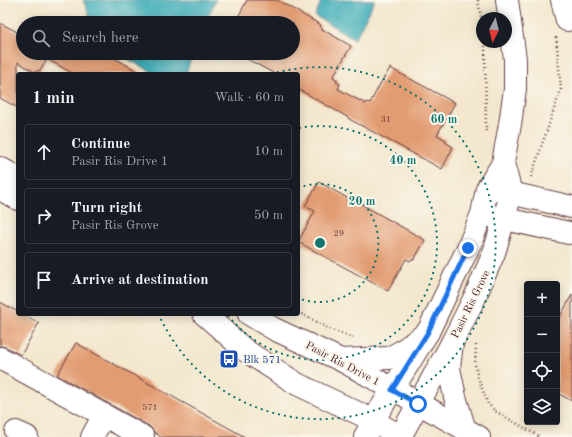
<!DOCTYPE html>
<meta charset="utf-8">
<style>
:root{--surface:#171b24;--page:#20242c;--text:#f1f3f6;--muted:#9ea1a6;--line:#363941}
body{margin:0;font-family:"Old Standard TT",serif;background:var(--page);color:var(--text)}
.controls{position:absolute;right:12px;bottom:12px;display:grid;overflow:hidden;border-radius:4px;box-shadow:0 2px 10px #0003}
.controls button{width:36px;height:36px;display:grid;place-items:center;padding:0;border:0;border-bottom:1px solid var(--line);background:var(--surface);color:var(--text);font:20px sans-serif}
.compass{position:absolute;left:476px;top:12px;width:36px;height:36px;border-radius:50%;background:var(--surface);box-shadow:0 2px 10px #0003;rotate:187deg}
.stop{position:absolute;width:12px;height:12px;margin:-9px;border:3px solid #1a73e8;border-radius:50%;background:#fff}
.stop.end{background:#1a73e8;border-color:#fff;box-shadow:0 1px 4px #0008}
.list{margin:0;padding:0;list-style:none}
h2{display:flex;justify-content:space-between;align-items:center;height:52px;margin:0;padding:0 16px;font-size:17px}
h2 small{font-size:13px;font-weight:400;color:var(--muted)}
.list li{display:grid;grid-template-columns:26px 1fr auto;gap:12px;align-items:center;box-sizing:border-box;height:56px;margin:0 8px 8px;padding:0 8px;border:1px solid var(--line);border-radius:4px}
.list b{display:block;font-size:15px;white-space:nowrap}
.list p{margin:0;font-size:13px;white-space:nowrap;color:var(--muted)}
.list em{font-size:13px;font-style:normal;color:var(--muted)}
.icon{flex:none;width:22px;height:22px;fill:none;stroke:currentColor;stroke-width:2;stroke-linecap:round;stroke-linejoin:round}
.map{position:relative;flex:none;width:572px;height:437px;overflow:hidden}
.search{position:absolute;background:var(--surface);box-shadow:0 2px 10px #0003;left:16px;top:16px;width:284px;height:44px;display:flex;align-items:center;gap:10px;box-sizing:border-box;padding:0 14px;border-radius:22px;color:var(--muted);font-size:15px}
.panel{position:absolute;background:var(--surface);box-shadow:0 2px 10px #0003;left:16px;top:72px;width:284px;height:244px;border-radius:4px}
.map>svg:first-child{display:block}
.water{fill:#3bacb7;stroke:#426671}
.building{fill:#e29c72}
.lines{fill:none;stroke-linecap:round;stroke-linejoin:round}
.minor-casing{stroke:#633d43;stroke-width:24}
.major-casing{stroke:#633d43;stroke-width:24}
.path{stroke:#633d43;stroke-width:2.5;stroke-dasharray:1 3;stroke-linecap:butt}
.minor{stroke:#fff;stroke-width:22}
.major{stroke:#fff;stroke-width:22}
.route{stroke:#1a73e8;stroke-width:5}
.ring{fill:none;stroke:#0f766e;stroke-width:2;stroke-dasharray:2 4}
.labels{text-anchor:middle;stroke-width:4;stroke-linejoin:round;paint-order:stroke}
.number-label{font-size:9px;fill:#703e3d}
.street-label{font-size:11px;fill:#4a1f2b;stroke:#fbf7ec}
.transit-label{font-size:11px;fill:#164399;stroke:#fbf7ec;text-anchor:start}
.centre{fill:#0f766e;stroke:#fbf7ec;stroke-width:2}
.ring-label{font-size:12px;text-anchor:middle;font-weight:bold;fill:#0f766e;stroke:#fbf7ec;stroke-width:4;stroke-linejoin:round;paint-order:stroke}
</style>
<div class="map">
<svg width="572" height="437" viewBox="0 0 572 437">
<rect width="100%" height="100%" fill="#fbf7ec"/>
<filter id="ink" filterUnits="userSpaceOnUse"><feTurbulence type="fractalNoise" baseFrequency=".025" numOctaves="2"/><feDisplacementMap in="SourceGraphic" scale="8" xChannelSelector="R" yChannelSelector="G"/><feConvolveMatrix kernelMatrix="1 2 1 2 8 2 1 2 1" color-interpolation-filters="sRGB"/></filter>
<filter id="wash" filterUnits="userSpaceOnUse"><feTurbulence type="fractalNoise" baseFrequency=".012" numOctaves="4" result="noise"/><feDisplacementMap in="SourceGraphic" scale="16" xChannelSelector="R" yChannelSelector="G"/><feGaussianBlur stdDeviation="0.9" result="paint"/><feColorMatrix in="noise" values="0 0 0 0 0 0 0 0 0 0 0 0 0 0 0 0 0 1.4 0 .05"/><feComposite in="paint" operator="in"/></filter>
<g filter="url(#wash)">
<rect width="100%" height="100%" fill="#f3e7cd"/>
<!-- water -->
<g class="water">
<path d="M83,0h133l-11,23h-113z"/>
<path d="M320,0h55l-20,39 -40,-23 6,-15z"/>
<path d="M116,53h77l-7,21h-30z"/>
</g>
<g id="blocks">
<!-- building -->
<g class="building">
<path d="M247,0h30l44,25 -1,3 31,18 -18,31 5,3 -2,2 4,2 -2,5 28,15 1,-2 3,1 14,-26h1l5,-9 65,35 -18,32 9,5 -1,2 8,5 -11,22 -93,-50v-1l-51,-29v-15h-23l-39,-21h57v-30h-58z"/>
<path d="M0,23l23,12v18h83l36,21h-68l-27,-15 -7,12 -2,-1 -2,3 -18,-11v46l-18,-10z"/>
<path d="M319,182l32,18 1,-1 73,41 -11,20 -2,-1 -2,2 -4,-2 -18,32 -90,-49 17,-31 -10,-5z"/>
<path d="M572,295v106l-15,-8v-71z"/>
<path d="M0,302l18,10v2h4l17,9 -18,32 -15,-8 -6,-1z"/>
<path d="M76,343l169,94h-84l-6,-4 -2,-3 -4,-4 -92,-51z"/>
</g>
</g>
</g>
<g filter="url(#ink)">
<use href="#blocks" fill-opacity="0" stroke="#633d43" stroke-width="1"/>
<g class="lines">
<defs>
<g id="minor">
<path d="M562,0l5,20"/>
<path d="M497,190l75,17"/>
<path d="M491,216l78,17"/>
<path d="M0,358l143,79"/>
<path d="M16,432l11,5"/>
<path d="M92,437l12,-22"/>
<path d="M365,437l8,-16 55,-89 40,-84 14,-34 5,-25 16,-26 7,-39 5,-35v-30l-8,-59"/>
<path d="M400,437l52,-94 23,-46 19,-44 10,-34 7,-26 -8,-30"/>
</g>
<g id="major">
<path d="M0,168l18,10"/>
<path d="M0,189l18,10"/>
<path d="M204,314l42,37 51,33 65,31 40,22"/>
<path d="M249,314l25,15 67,31 138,77"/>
<path d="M452,343l-3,25 6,29 10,33"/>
<path d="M341,360l48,-2 13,-7 26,-19"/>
</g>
</defs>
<!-- minor casing -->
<use href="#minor" class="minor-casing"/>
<!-- major casing -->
<use href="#major" class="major-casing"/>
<!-- path -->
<g class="path">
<path d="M478,0l4,22"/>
<path d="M485,42l1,92"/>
<path d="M531,177l30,-88 -5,-52"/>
<path d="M298,312l31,17 25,9"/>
<path d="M476,345l-1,20 3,13 10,26 7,7 45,26"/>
</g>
<!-- minor -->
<use href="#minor" class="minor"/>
<!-- major -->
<use href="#major" class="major"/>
</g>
</g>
<g class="lines" filter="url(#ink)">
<!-- route -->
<path class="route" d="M418,404l-26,-14 36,-58 40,-84"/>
</g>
<!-- distance rings -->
<g class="ring">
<path d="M298 188A59 59 0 1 1 298 298"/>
<path d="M299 128A117 117 0 1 1 227 314"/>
<path d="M271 74A176 176 0 1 1 159 315"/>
</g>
<!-- icons -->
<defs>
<symbol id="bus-square" viewBox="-11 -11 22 22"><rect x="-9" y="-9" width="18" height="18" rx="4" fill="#1a4fb4" stroke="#fbf7ec"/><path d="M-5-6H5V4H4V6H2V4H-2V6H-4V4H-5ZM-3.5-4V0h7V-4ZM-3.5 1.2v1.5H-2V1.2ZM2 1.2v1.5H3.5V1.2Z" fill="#fff"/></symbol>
</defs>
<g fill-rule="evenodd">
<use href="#bus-square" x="218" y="348" width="22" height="22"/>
</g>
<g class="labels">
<!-- number labels -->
<g class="number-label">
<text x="386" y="122">31</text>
<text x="339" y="236">29</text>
<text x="150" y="410">571</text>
</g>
<!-- street labels -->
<g class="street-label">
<text transform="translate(470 304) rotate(-64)" y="4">Pasir Ris Grove</text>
<text transform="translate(343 363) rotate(28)" y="4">Pasir Ris Drive 1</text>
</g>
<!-- transit labels -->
<g class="transit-label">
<text x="243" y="363">Blk 571</text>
</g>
</g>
<circle cx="320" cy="243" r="6" class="centre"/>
<g class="ring-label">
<text x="444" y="123">60 m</text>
<text x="403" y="164">40 m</text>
<text x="362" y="205">20 m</text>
</g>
</svg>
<div class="controls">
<button>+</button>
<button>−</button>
<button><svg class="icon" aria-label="locate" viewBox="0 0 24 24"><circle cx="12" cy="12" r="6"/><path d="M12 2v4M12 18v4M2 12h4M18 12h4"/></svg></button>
<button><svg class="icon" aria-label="layers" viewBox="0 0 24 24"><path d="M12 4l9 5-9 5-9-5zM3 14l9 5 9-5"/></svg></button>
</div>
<svg class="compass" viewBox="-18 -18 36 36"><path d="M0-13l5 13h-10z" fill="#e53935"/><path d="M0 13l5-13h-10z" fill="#9ea1a6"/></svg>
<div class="stop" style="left:418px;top:404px"></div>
<div class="stop end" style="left:468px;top:248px"></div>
<div class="search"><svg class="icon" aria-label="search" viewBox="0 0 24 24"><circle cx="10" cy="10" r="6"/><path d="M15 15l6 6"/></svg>Search here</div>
<section class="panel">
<h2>1 min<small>Walk · 60 m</small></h2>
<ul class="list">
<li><svg class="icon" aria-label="ahead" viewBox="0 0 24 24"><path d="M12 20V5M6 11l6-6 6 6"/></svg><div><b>Continue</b><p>Pasir Ris Drive 1</p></div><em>10 m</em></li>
<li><svg class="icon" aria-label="right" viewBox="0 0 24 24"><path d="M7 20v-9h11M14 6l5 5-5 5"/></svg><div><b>Turn right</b><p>Pasir Ris Grove</p></div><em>50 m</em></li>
<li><svg class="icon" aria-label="arrive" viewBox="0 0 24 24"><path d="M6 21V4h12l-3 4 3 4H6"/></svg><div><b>Arrive at destination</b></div></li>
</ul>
</section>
</div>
